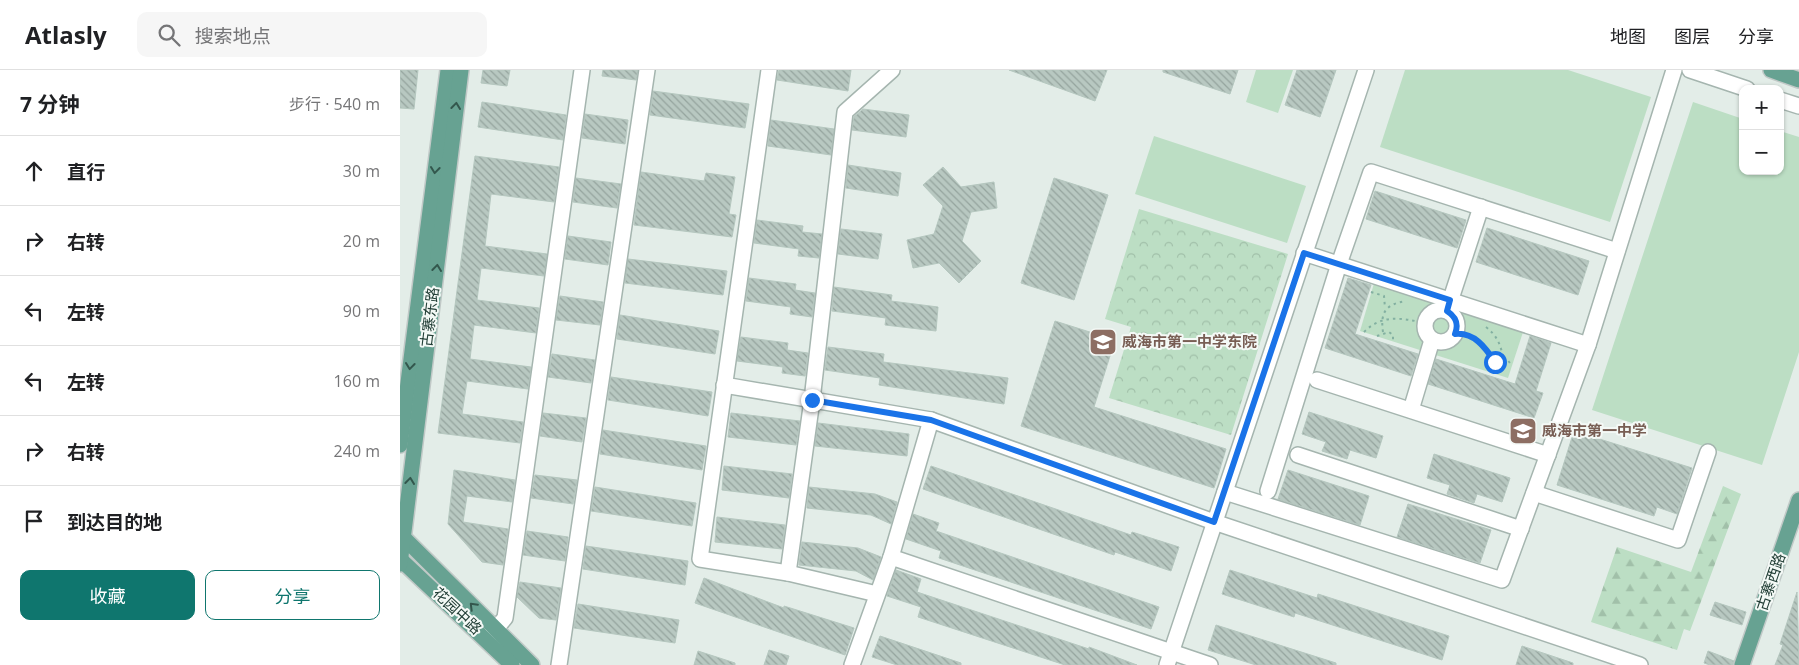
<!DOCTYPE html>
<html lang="zh">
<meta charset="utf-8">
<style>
:root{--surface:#fff;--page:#f6f6f6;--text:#202124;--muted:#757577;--line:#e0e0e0;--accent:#0f766e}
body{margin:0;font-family:"Open Sans","Noto Sans SC",sans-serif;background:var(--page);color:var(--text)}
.controls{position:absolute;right:15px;top:15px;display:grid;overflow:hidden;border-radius:10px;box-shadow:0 1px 4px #0004}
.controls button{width:45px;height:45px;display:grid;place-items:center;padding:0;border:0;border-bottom:1px solid var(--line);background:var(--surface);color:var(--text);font:25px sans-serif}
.stop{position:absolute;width:15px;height:15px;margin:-11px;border:4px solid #1a73e8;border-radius:50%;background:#fff}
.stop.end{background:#1a73e8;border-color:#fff;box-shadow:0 1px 5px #0008}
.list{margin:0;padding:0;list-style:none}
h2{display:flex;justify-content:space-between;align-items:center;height:65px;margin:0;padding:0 20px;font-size:21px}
h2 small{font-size:16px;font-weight:400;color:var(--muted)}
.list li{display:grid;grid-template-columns:32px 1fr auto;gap:15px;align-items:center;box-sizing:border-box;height:70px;padding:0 20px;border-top:1px solid var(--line)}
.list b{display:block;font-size:19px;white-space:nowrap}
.list em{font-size:16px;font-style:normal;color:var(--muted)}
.actions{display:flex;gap:10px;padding:15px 20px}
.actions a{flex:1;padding:11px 0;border:1px solid var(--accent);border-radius:10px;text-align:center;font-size:18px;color:var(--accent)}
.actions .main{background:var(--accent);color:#fff}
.icon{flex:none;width:28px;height:28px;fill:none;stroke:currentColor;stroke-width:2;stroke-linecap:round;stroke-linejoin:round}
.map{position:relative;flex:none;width:1399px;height:595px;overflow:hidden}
header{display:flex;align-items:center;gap:30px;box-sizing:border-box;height:70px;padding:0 25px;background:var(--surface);border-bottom:1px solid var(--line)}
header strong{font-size:24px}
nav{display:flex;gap:28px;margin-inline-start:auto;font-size:18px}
.search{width:350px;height:45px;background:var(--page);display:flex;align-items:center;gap:12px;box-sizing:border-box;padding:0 18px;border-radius:10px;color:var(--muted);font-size:19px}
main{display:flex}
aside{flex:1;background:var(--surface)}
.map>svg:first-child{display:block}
.forest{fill:url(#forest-firs)}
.park{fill:url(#park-crowns)}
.garden{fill:#bcdec4}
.building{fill:url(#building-back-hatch);stroke:#b5c7bf}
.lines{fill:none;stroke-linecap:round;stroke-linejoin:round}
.minor-casing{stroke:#a5b5af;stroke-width:18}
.major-casing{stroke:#c1c9c7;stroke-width:18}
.path{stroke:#83b0a1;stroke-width:2;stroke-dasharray:2.5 4;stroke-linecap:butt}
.minor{stroke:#fff;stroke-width:15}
.major{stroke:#67a292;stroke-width:15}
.oneway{stroke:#33574d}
.route{stroke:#1a73e8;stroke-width:6}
.labels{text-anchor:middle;stroke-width:4;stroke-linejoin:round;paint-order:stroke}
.street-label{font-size:15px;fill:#223e36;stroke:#f4f9f6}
.education-label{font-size:15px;font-weight:bold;fill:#785e54;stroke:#f4f9f6;text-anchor:start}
</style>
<header>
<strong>Atlasly</strong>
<div class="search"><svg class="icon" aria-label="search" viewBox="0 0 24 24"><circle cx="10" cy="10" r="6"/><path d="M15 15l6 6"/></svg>搜索地点</div>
<nav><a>地图</a><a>图层</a><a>分享</a></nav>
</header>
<main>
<aside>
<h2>7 分钟<small>步行 · 540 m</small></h2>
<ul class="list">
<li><svg class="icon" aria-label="ahead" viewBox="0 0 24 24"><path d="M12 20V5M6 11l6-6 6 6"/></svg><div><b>直行</b></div><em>30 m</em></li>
<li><svg class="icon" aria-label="right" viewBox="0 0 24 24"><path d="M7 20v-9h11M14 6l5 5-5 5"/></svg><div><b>右转</b></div><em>20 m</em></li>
<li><svg class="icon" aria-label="left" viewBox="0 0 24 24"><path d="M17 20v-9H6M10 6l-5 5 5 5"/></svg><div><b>左转</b></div><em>90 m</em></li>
<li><svg class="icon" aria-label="left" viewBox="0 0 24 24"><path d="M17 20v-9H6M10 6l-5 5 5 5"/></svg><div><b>左转</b></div><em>160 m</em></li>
<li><svg class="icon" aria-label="right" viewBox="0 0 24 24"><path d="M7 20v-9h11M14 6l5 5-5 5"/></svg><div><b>右转</b></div><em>240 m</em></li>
<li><svg class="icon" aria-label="arrive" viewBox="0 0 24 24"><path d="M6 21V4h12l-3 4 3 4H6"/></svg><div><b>到达目的地</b></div></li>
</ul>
<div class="actions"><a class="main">收藏</a><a>分享</a></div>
</aside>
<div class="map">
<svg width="1399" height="595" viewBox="0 0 1399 595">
<defs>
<pattern id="forest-firs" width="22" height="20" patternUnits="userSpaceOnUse" patternTransform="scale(1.25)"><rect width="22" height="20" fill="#bcdec4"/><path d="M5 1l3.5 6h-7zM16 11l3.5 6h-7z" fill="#a1c0a9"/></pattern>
<pattern id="park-crowns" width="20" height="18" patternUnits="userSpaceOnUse" patternTransform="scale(1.25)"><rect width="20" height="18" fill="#bcdec4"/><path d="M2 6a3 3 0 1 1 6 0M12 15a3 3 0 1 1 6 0" fill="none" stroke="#a1c0a9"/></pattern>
<pattern id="building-back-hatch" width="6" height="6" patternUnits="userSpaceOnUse" patternTransform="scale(1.25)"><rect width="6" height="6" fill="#b8c8c1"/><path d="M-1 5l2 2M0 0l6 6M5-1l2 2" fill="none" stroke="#95a49e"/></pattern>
</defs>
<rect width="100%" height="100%" fill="#e3ede8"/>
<!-- forest -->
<path class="forest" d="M1323,416l18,8 -51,137 -6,-2 -7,21 -86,-28 26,-75 74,25z"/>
<!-- park -->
<path class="park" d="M739,139l149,45 -57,181 -122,-37 22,-71 -26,-8z"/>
<!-- garden -->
<g class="garden">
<path d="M856,0h37l-15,43 -32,-11z"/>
<path d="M1005,0h163l83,27 -41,125 -230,-75z"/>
<path d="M1293,32l50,17v52h37v-40l19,6v215l-37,113 -170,-55z"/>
<path d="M754,66l152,50 -19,57 -152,-49z"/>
<path d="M975,210l149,49 -16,49 -148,-47z"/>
</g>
<!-- building -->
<g class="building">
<path d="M0,0h18l-4,39 -14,-1z"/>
<path d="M83,0h27l-3,16 -26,-3z"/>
<path d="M203,0h35l-2,10 -34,-4z"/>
<path d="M379,0h72l-3,21 -71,-11z"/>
<path d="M609,0h98l-12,31z"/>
<path d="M763,0h75l-8,24 -67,-22z"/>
<path d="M897,0h39l-16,47 -35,-12z"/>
<path d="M253,21l96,13 -4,24 -95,-13z"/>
<path d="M82,32l84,13 -3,25 -85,-13z"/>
<path d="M463,39l46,6 -3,22 -54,-7 2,-13z"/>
<path d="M185,44l43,6 -3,24 -43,-6z"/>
<path d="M371,50l63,9 -3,26 -63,-9z"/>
<path d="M75,86l84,11 -5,35 -63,-8 -6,52 62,8 -3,22 -63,-8 -4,32 62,8 -3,25 -62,-8 -4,34 61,8 -3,22 -61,-8 -5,33 61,8 -3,21 -82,-10z"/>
<path d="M448,95l53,8 -3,23 -52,-8z"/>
<path d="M543,97l18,20 33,-5 3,26 -26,4 -9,29 19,20 -22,22 -20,-20 -26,5 -6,-28 27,-6 9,-28 -20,-21z"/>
<path d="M241,102l63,9 2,-8 29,4 -6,37 7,1 -4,22 -98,-12z"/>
<path d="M176,108l45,6 -4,24 -44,-6z"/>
<path d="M654,108l54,17 -34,105 -53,-17z"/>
<path d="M975,121l91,29 -9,28 -91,-29z"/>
<path d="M357,150l46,6 -1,6 20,2 -3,24 -21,-2 1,-7 -45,-6z"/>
<path d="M1087,158l102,33 -11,34 -102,-33z"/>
<path d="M441,159l41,5 -4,25 -40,-5z"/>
<path d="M168,166l43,6 -3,23 -43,-6z"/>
<path d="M228,189l99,12 -4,24 -98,-12z"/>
<path d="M349,208l47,6 -1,6 20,3 -3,24 -22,-3 1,-7 -45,-6z"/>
<path d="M948,208l23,7 -16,49 63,20 -7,22 -86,-28z"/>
<path d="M434,217l58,8 -1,6 47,6 -2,24 -51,-6 1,-7 -54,-7z"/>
<path d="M160,226l43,6 -3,23 -44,-5z"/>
<path d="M220,245l99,16 -4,23 -98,-15z"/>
<path d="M655,251l60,19 -21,67 132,42 -12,39 -193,-62z"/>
<path d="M1130,266l21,7 -15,48 7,2 -9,25 -106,-34 8,-25 79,25z"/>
<path d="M341,267l47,6 -1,7 21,3 -3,23 -23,-3 1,-6 -46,-6z"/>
<path d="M428,277l56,7 -1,8 125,16 -4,26 -125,-19 1,-7 -55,-8z"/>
<path d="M152,284l43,6 -4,23 -43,-6z"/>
<path d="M211,307l101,15 -4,24 -100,-16z"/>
<path d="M909,342l74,24 -7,22 -26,-8 -3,9 -25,-8 4,-9 -24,-8z"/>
<path d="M143,343l43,5 -4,24 -42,-6z"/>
<path d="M331,343l69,8 -4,24 -68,-8z"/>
<path d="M418,353l91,11 -2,22 -92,-10z"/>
<path d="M203,360l103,16 -4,24 -102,-16z"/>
<path d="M1174,361l118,37 -15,46 -20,-7 -3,9 -97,-31z"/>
<path d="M1034,384l76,24 -8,24 -25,-8 -3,9 -27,-9 3,-9 -23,-7z"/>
<path d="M324,396l68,8 -3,24 -67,-8z"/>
<path d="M531,396l200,69 1,-3 47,15 -8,24 -56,-19 -1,3 -191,-66z"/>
<path d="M54,400l61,10 -3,22 -45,-6 -4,26 45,7 -5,36 -21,-3 -34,-38z"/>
<path d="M888,400l81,26 -9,29 -82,-26z"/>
<path d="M135,405l42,5 -4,24 -42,-6z"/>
<path d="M195,417l101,16 -4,23 -101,-15z"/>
<path d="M409,417l66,7 22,8 -6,22 -20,-9 -64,-7z"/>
<path d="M1008,434l83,26 -11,33 -83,-26z"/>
<path d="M513,444l26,9 -3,8 223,76 -8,22 -212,-71 2,-7 -35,-12z"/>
<path d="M317,447l68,8 -3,24 -67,-7z"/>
<path d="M127,461l41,6 -3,24 -42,-6z"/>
<path d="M402,472l56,6 23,9 -8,23 -17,-9 -57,-6z"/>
<path d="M186,476l102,15 -3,24 -102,-16z"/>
<path d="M496,500l25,9 -4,13 172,57v-2l48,18h-72l-147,-48 3,-10 -34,-11z"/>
<path d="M830,500l87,28 1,-4 131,42 -7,24 -147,-47 -1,4 -72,-23z"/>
<path d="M304,508l80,30v-2l70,22 -9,27 -150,-52z"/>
<path d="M120,512l41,6 -5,32 -17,-2 -22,-21z"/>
<path d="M1397,522l2,73h-24l8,-20 -3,-1z"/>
<path d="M1315,532l31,10 -4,13 -32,-10z"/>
<path d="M178,534l101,16 -4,23 -101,-15z"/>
<path d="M816,555l120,38v2h-80l-48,-15z"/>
<path d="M480,566l81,27v2h-64l-25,-8z"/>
<path d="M1122,576l51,17v2h-57z"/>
<path d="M369,580l20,6 -3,9h-22z"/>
<path d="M298,581l37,12v2h-41z"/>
<path d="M1308,581l26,10 -1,4h-23l-6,-2z"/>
</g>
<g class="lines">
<defs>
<g id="minor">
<path d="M369,0l-69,489 88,14 89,21"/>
<path d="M1290,0l57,19"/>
<path d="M1380,30l19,6"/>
<path d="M904,183l284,92 86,-275"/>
<circle cx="1041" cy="256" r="16"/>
<path d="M1047,241l34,-104"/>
<path d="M917,310l231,75"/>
<path d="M324,315l207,35 283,102 426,143"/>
<path d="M1011,340l21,-70"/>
<path d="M898,385l223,74"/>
<path d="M868,421l71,-227 32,-92 246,79"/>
<path d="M825,422l277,88 86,-235"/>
<path d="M1134,423l144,47 30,-88"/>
<path d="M491,487l319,108"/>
<path d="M388,503l24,-173 33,-288 47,-42"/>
<path d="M88,568l17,-20 77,-548"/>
<path d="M159,595l88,-595"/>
<path d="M452,595l39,-108 40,-137"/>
<path d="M767,595l199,-595"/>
</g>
<g id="major">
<path d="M1371,0l28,10"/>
<path d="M0,375l48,-375"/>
<path d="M0,464l132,131"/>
<path d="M0,489l112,106"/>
<path d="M0,494l61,-494"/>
<path d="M1342,595l57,-165"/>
</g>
</defs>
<!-- minor casing -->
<use href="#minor" class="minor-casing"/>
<!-- major casing -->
<use href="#major" class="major-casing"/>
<!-- path -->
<g class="path">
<path d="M971,222l13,4 1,12"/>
<path d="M1086,257c11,9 15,17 17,32"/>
<path d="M964,262c18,-18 37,-14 61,-9"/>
<path d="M983,262c-3,-20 3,-28 23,-31"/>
<path d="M1055,264c19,-2 30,13 40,28"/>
<path d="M977,266l12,-4 4,3v7"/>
<path d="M1093,303l2,-11 12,-3 5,7"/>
</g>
<!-- minor -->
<use href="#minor" class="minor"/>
<!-- major -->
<use href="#major" class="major"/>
</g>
<!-- one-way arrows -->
<defs><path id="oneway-chevron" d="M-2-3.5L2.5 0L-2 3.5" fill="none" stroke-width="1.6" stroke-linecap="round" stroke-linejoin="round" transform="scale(1.25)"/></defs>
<g class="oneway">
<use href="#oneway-chevron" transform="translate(56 36) rotate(-83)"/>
<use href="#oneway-chevron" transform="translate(35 100) rotate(97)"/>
<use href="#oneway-chevron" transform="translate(37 198) rotate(-83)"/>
<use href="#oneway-chevron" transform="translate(10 296) rotate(97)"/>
<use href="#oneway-chevron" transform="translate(10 411) rotate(-83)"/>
<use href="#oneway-chevron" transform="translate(73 536) rotate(-135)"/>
</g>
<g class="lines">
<!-- route -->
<path class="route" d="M412,330l119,20 283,102 90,-269 146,47 -3,11c9,6 12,13 8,23 19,-2 30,13 40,28"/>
</g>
<!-- icons -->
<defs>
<symbol id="school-square" viewBox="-11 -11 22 22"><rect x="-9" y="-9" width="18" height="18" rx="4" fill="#8d6e63" stroke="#f4f9f6"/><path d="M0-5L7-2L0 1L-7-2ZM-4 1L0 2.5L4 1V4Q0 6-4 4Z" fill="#fff"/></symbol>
</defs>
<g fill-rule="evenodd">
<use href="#school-square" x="687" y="256" width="32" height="32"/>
<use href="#school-square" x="1107" y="345" width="32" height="32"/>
</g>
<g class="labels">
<!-- street labels -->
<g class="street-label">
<text transform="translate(30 247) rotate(-83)" y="5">古寨东路</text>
<text transform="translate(1371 512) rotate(-71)" y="5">古寨西路</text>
<text transform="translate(57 541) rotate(43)" y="5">花园中路</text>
</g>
<!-- education labels -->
<g class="education-label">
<text x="722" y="277">威海市第一中学东院</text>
<text x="1142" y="366">威海市第一中学</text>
</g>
</g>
</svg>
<div class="controls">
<button>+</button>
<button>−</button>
</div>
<div class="stop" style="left:1095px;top:292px"></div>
<div class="stop end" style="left:412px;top:330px"></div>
</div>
</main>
